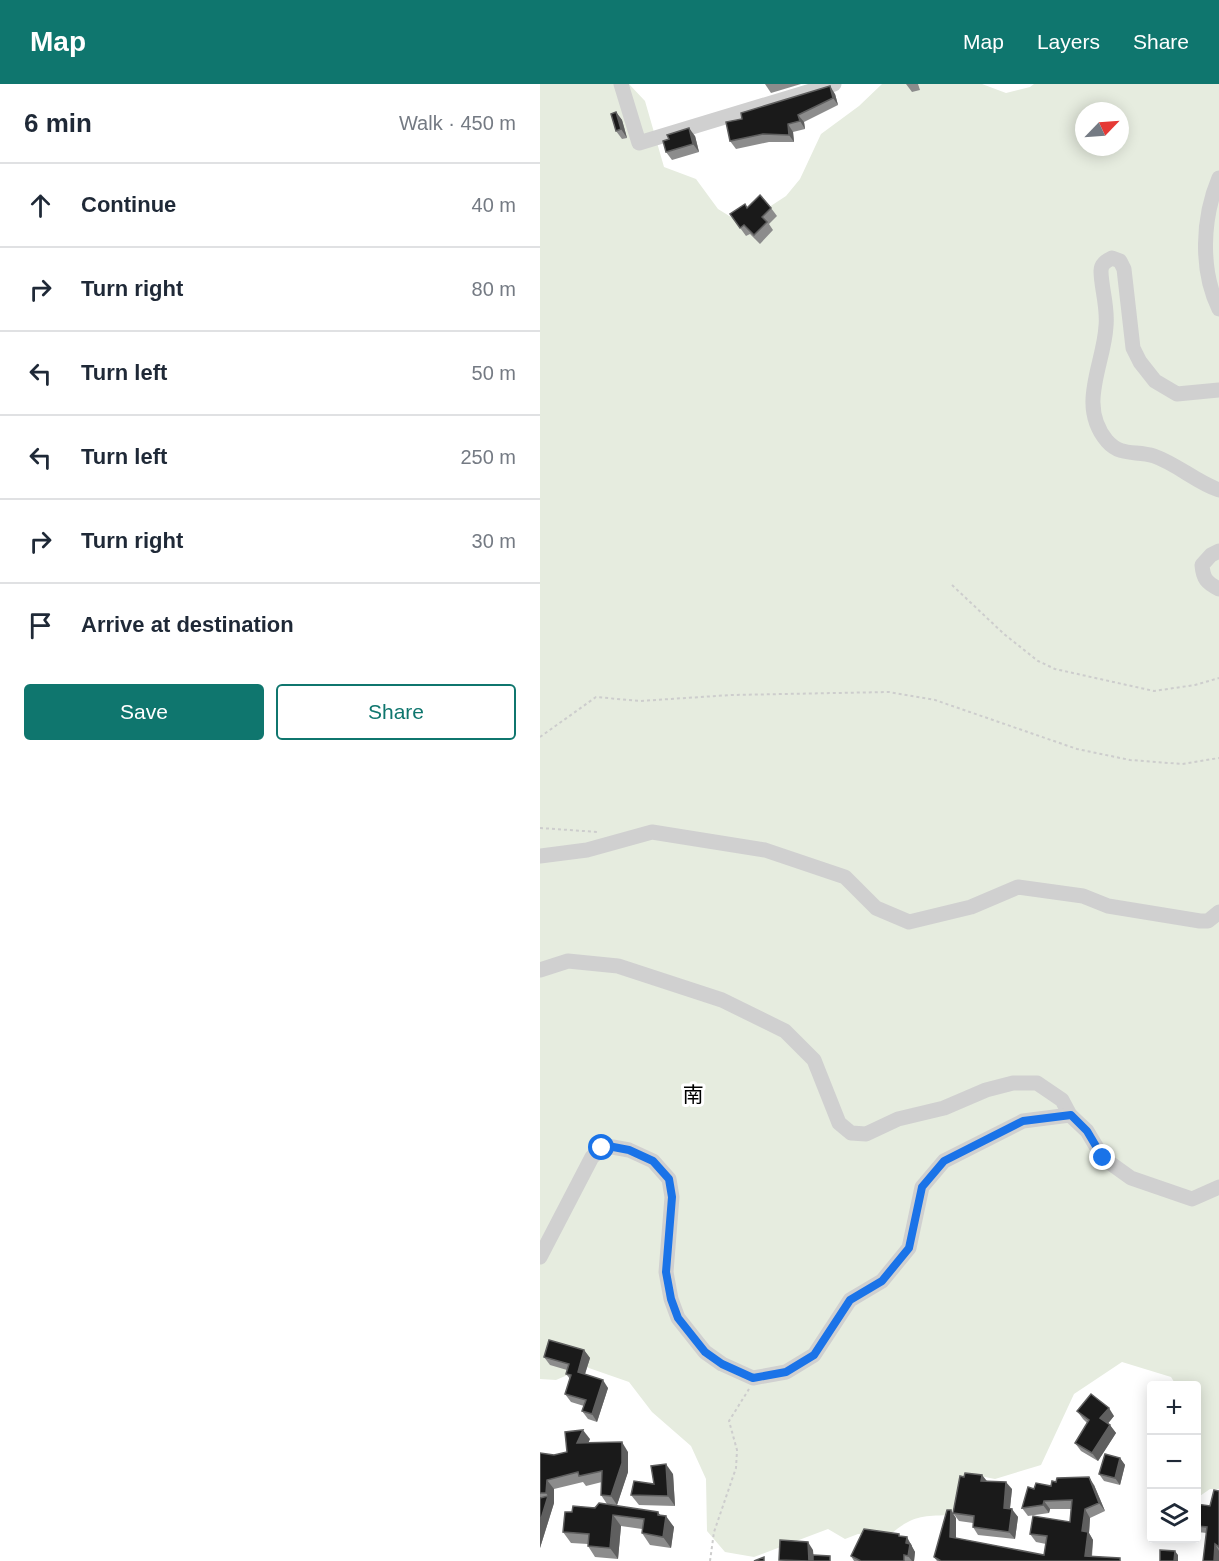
<!DOCTYPE html>
<meta charset="utf-8">
<style>
:root{--surface:#fff;--page:#f6f6f7;--text:#1f2937;--muted:#747a83;--line:#e0e1e3;--accent:#0f766e}
body{margin:0;font-family:Arial,"Noto Sans JP",sans-serif;background:var(--page);color:var(--text)}
.controls{position:absolute;right:18px;bottom:18px;display:grid;overflow:hidden;border-radius:6px;box-shadow:0 3px 15px #0003}
.controls button{width:54px;height:54px;display:grid;place-items:center;padding:0;border:0;border-bottom:2px solid var(--line);background:var(--surface);color:var(--text);font:30px sans-serif}
.compass{position:absolute;left:535px;top:18px;width:54px;height:54px;border-radius:50%;background:var(--surface);box-shadow:0 3px 15px #0003;rotate:65deg}
.stop{position:absolute;width:18px;height:18px;margin:-14px;border:4px solid #1a73e8;border-radius:50%;background:#fff}
.stop.end{background:#1a73e8;border-color:#fff;box-shadow:0 2px 6px #0008}
.list{margin:0;padding:0;list-style:none}
h2{display:flex;justify-content:space-between;align-items:center;height:78px;margin:0;padding:0 24px;font-size:26px}
h2 small{font-size:20px;font-weight:400;color:var(--muted)}
.list li{display:grid;grid-template-columns:39px 1fr auto;gap:18px;align-items:center;box-sizing:border-box;height:84px;padding:0 24px;border-top:2px solid var(--line)}
.list b{display:block;font-size:22px;white-space:nowrap}
.list em{font-size:20px;font-style:normal;color:var(--muted)}
.actions{display:flex;gap:12px;padding:18px 24px}
.actions a{flex:1;padding:14px 0;border:2px solid var(--accent);border-radius:6px;text-align:center;font-size:21px;color:var(--accent)}
.actions .main{background:var(--accent);color:#fff}
.icon{flex:none;width:33px;height:33px;fill:none;stroke:currentColor;stroke-width:2;stroke-linecap:round;stroke-linejoin:round}
.map{position:relative;flex:none;width:679px;height:1477px;overflow:hidden}
header{display:flex;align-items:center;gap:36px;box-sizing:border-box;height:84px;padding:0 30px;background:var(--accent);color:#fff}
header strong{font-size:28px}
nav{display:flex;gap:33px;margin-inline-start:auto;font-size:21px}
main{display:flex}
aside{flex:1;background:var(--surface)}
.map>svg:first-child{display:block}
.green{fill:#e6ecdf;fill-rule:evenodd}
.lines{fill:none;stroke-linecap:round;stroke-linejoin:round}
.path{stroke:#cdcdcd;stroke-width:2;stroke-dasharray:3 3;stroke-linecap:butt}
.minor{stroke:#d0d0d0;stroke-width:15}
.wall{fill:#8c8c8c}
.shaded-wall{fill:#5f5f5f}
.building{fill:#1a1a1a;stroke:#5f5f5f;stroke-width:1.5}
.route{stroke:#1a73e8;stroke-width:8}
.labels{text-anchor:middle;stroke-width:6;stroke-linejoin:round;paint-order:stroke}
.quarter-label{font-size:21px;fill:#000;stroke:#fff}
</style>
<header>
<strong>Map</strong>
<nav><a>Map</a><a>Layers</a><a>Share</a></nav>
</header>
<main>
<aside>
<h2>6 min<small>Walk · 450 m</small></h2>
<ul class="list">
<li><svg class="icon" aria-label="ahead" viewBox="0 0 24 24"><path d="M12 20V5M6 11l6-6 6 6"/></svg><div><b>Continue</b></div><em>40 m</em></li>
<li><svg class="icon" aria-label="right" viewBox="0 0 24 24"><path d="M7 20v-9h11M14 6l5 5-5 5"/></svg><div><b>Turn right</b></div><em>80 m</em></li>
<li><svg class="icon" aria-label="left" viewBox="0 0 24 24"><path d="M17 20v-9H6M10 6l-5 5 5 5"/></svg><div><b>Turn left</b></div><em>50 m</em></li>
<li><svg class="icon" aria-label="left" viewBox="0 0 24 24"><path d="M17 20v-9H6M10 6l-5 5 5 5"/></svg><div><b>Turn left</b></div><em>250 m</em></li>
<li><svg class="icon" aria-label="right" viewBox="0 0 24 24"><path d="M7 20v-9h11M14 6l5 5-5 5"/></svg><div><b>Turn right</b></div><em>30 m</em></li>
<li><svg class="icon" aria-label="arrive" viewBox="0 0 24 24"><path d="M6 21V4h12l-3 4 3 4H6"/></svg><div><b>Arrive at destination</b></div></li>
</ul>
<div class="actions"><a class="main">Save</a><a>Share</a></div>
</aside>
<div class="map">
<svg width="679" height="1477" viewBox="0 0 679 1477">
<rect width="100%" height="100%" fill="#fff"/>
<!-- green -->
<path class="green" d="M0,0h89l16,17 19,66 32,12 22,30 21,13 18,-7 29,-19 14,-17 21,-45 38,-28 23,-22h100l24,9 24,-6 4,-3h185v1405h-9l-13,9v-60l4,-7 -4,-8 -1,-37 -20,-1 -5,-8 -49,-15 -48,32 -33,71 -46,14 -30,-6 -14,42c-27,1 -38,0 -60,19h-33l-13,5 -17,-10 -74,28 -29,-5 -18,-21 -1,-52 -15,-33 -39,-34 -23,-30 -43,-15 -30,13 -16,-1zM544,27h36v36h-36z"/>
<g class="lines">
<!-- path -->
<g class="path">
<path d="M412,501l52,49 34,27 17,8 99,22 41,-6 24,-7"/>
<path d="M0,653l56,-40 44,4 91,-6 158,-3 46,8 142,49 53,11 52,4 37,-6"/>
<path d="M0,744l58,4"/>
<path d="M170,1477l4,-29 22,-64 1,-18 -8,-29 20,-32"/>
</g>
<!-- minor -->
<g class="minor">
<path d="M81,0l18,59 195,-59"/>
<path d="M679,94c-17,40 -19,92 0,131"/>
<path d="M679,306l-42,4 -22,-13 -15,-19 -7,-14 -9,-79 -4,-8 -8,-3c-6,3 -11,6 -11,13 0,16 7,36 5,55 -2,39 -29,79 1,115 14,16 29,9 47,15 23,8 42,26 65,34"/>
<path d="M679,467l-8,4 -9,10c1,14 5,18 17,24"/>
<path d="M0,772l47,-6 65,-18 113,18 80,27 31,31 33,14 62,-15 47,-20 65,9 25,10 92,15h8l11,-9"/>
<path d="M0,886l28,-9 50,5 104,34 63,31 29,29 25,63 12,10 15,1 32,-15 46,-11 42,-18 27,-7h24l25,17 8,15 17,16 16,27 28,20 61,21 27,-12"/>
<path d="M0,1173l52,-100 15,-11 22,4 24,11 16,18 3,18 -6,75 5,27 7,19 27,34 17,12 31,14 33,-6 28,-17 36,-55 32,-19 27,-33 13,-61 22,-26 79,-40 47,-6"/>
</g>
</g>
<!-- wall -->
<g class="wall">
<path d="M225,0h36l-30,9z"/>
<path d="M366,0h12l2,6 -8,2z"/>
<path d="M295,10l3,11 -34,17 1,7 -12,3 1,10h-25l-33,7 -6,-8z"/>
<path d="M76,28l6,8 5,18 -5,1 -6,-8z"/>
<path d="M155,52l4,16 -27,8 -6,-8 3,-13z"/>
<path d="M207,124h24l6,8 -8,8 4,6 -13,14 -10,-10 -4,2 -16,-22z"/>
<path d="M44,1266l6,8 -5,16 23,14 -11,34 -9,-3 -6,-8 2,-5 -13,-4 -6,-8 5,-15 -4,-5 1,-4 -17,-5 -6,-8z"/>
<path d="M537,1327l37,5 -6,7 8,10 -18,28 -17,-10 -6,-8 12,-20 -4,-4z"/>
<path d="M50,1355l-2,4 40,9v20l-11,33h-8l52,10 13,12 -3,21 -21,-3 -8,-12v-4l-21,-3 -3,33 -23,-2 -7,-11v-2l-17,-1 -8,-11 9,-20 35,-8 -6,-9 1,-13 -16,4 -3,-4 -29,7v14l-14,45v-95l14,2 13,-3z"/>
<path d="M580,1374l5,7 -5,20 -16,-4 -5,-7z"/>
<path d="M133,1390l2,32 -36,-1 -8,-10z"/>
<path d="M442,1391l5,6 25,8 -2,20 8,8 -3,22 -37,-4 -5,-8v-4l-14,-2 -6,-8 11,-36z"/>
<path d="M516,1398l38,3 11,26 -15,7 -1,15 4,7 -1,17 30,4h-185l-3,-4 22,-39v20l88,17 2,-11 -10,-2 -6,-8 40,-12 1,-13h-21l-1,4 -21,3 -6,-8 12,-19 17,-3z"/>
<path d="M679,1407v70h-16l4,-28 -10,-1v-26h13z"/>
<path d="M361,1453l11,8v2l3,5 -1,9h-60l-3,-5z"/>
</g>
<!-- shaded-wall -->
<g class="shaded-wall">
<path d="M290,2l5,8 3,11 -5,-7z"/>
<path d="M76,28l6,8 5,18 -6,-9z"/>
<path d="M258,31l6,7 1,7 -5,-8z"/>
<path d="M248,40l5,8 1,10 -5,-7z"/>
<path d="M149,44l6,8 4,16 -6,-8z"/>
<path d="M44,1266l6,8 -7,22 -5,-8z"/>
<path d="M63,1296l5,8 -11,34 -5,-8z"/>
<path d="M569,1324l5,8 -8,10 -6,-8z"/>
<path d="M570,1341l6,8 -18,28 -6,-8z"/>
<path d="M43,1346l7,9 -6,13 -7,-9z"/>
<path d="M82,1358l6,10v20l-11,33 -6,-9z"/>
<path d="M580,1374l5,7 -5,20 -5,-7z"/>
<path d="M126,1380l7,10 2,32 -7,-10z"/>
<path d="M442,1391l6,8 -7,-2z"/>
<path d="M549,1393l5,8 11,26 -6,-8z"/>
<path d="M7,1396l7,9v14l-14,45v-26l8,-26 -2,-3z"/>
<path d="M466,1398l6,7 -3,27 -5,-8z"/>
<path d="M504,1417l6,8 -1,4 -6,-8z"/>
<path d="M472,1425l6,8 -3,22 -6,-7z"/>
<path d="M545,1425l5,9 -1,15 4,7 -2,21 -6,-5 -3,-25z"/>
<path d="M411,1426l5,8v27l-6,-8z"/>
<path d="M118,1428l7,10 1,-6 8,11 -3,21 -8,-11 -5,-22z"/>
<path d="M73,1431l8,11 -3,33 -8,-11z"/>
<path d="M367,1453l8,15 -1,9h-2l-4,-5 -2,-13z"/>
<path d="M268,1458l5,8 1,11h-5z"/>
<path d="M675,1460l4,7v10h-5z"/>
<path d="M635,1467l3,4v6h-4z"/>
</g>
<!-- building -->
<g class="building">
<path d="M290,2l3,12 -35,17 2,6 -12,3 1,11 -26,-1 -33,7 -4,-19 16,-3 -1,-6z"/>
<path d="M76,28l5,17 -5,2 -5,-17z"/>
<path d="M149,44l4,16 -27,8 -3,-11 6,-2 -2,-4z"/>
<path d="M220,111l11,13 -9,9 5,5 -13,13 -10,-10 -4,3 -10,-14 15,-10 2,4z"/>
<path d="M9,1256l35,10 -6,22 25,8 -11,34 -10,-3 4,-11 -21,-6 6,-19 -5,-1 3,-10 -25,-7z"/>
<path d="M551,1310l18,14 -9,10 10,7 -18,28 -17,-10 14,-23 -12,-9z"/>
<path d="M43,1346l-6,13 45,-1v21l-11,33 -10,-1 1,-24 -23,5 -1,-4 -31,8 -1,13h-6v-40l14,2 13,-3 -2,-20z"/>
<path d="M565,1370l15,4 -5,20 -16,-4z"/>
<path d="M126,1380l2,32 -37,-1 3,-14 20,3 -3,-18z"/>
<path d="M425,1389l17,2 -1,6 25,1 -2,26 8,1 -3,23 -36,-5 1,-11 -21,-3 7,-37 4,1z"/>
<path d="M549,1393l10,26 -14,6 -3,22 6,1 -3,24 35,2v3h-179l-7,-4 13,-47h4l-1,27 94,18 3,-19 -17,-2 3,-18 37,6 2,-22 -28,1 -1,4 -21,3 6,-21 6,2 2,-6 15,3 1,-5 4,1 1,-4z"/>
<path d="M674,1406l5,1v56l-4,-3 -1,17h-11l4,-34 -10,-1v-22l13,2z"/>
<path d="M8,1412l-8,26v-24z"/>
<path d="M59,1419l59,9v3l8,1 -3,21 -21,-4 2,-14 -31,-4 -3,33 -22,-2 1,-12 -26,-2 2,-20h7l1,-6 22,2z"/>
<path d="M324,1445l35,5v2l8,1 -1,6 4,1 -2,12 -4,-1v6h-43l-10,-5z"/>
<path d="M240,1456l28,2 1,19 -30,-1z"/>
<path d="M620,1466l15,1 -1,10h-14z"/>
<path d="M273,1471l17,1v5h-17z"/>
<path d="M224,1473v4h-10z"/>
</g>
<g class="lines">
<!-- route -->
<path class="route" d="M62,1064l6,-2 21,4 24,11 16,18 3,18 -6,75 5,27 7,19 27,34 17,12 31,14 33,-6 28,-17 36,-55 32,-19 27,-33 13,-61 22,-26 79,-40 48,-6 16,16 16,27"/>
</g>
<g class="labels">
<!-- quarter labels -->
<g class="quarter-label">
<text x="153" y="1018">南</text>
</g>
</g>
</svg>
<div class="controls">
<button>+</button>
<button>−</button>
<button><svg class="icon" aria-label="layers" viewBox="0 0 24 24"><path d="M12 4l9 5-9 5-9-5zM3 14l9 5 9-5"/></svg></button>
</div>
<svg class="compass" viewBox="-18 -18 36 36"><path d="M0-13l5 13h-10z" fill="#e53935"/><path d="M0 13l5-13h-10z" fill="#747a83"/></svg>
<div class="stop" style="left:62px;top:1064px"></div>
<div class="stop end" style="left:563px;top:1074px"></div>
</div>
</main>
